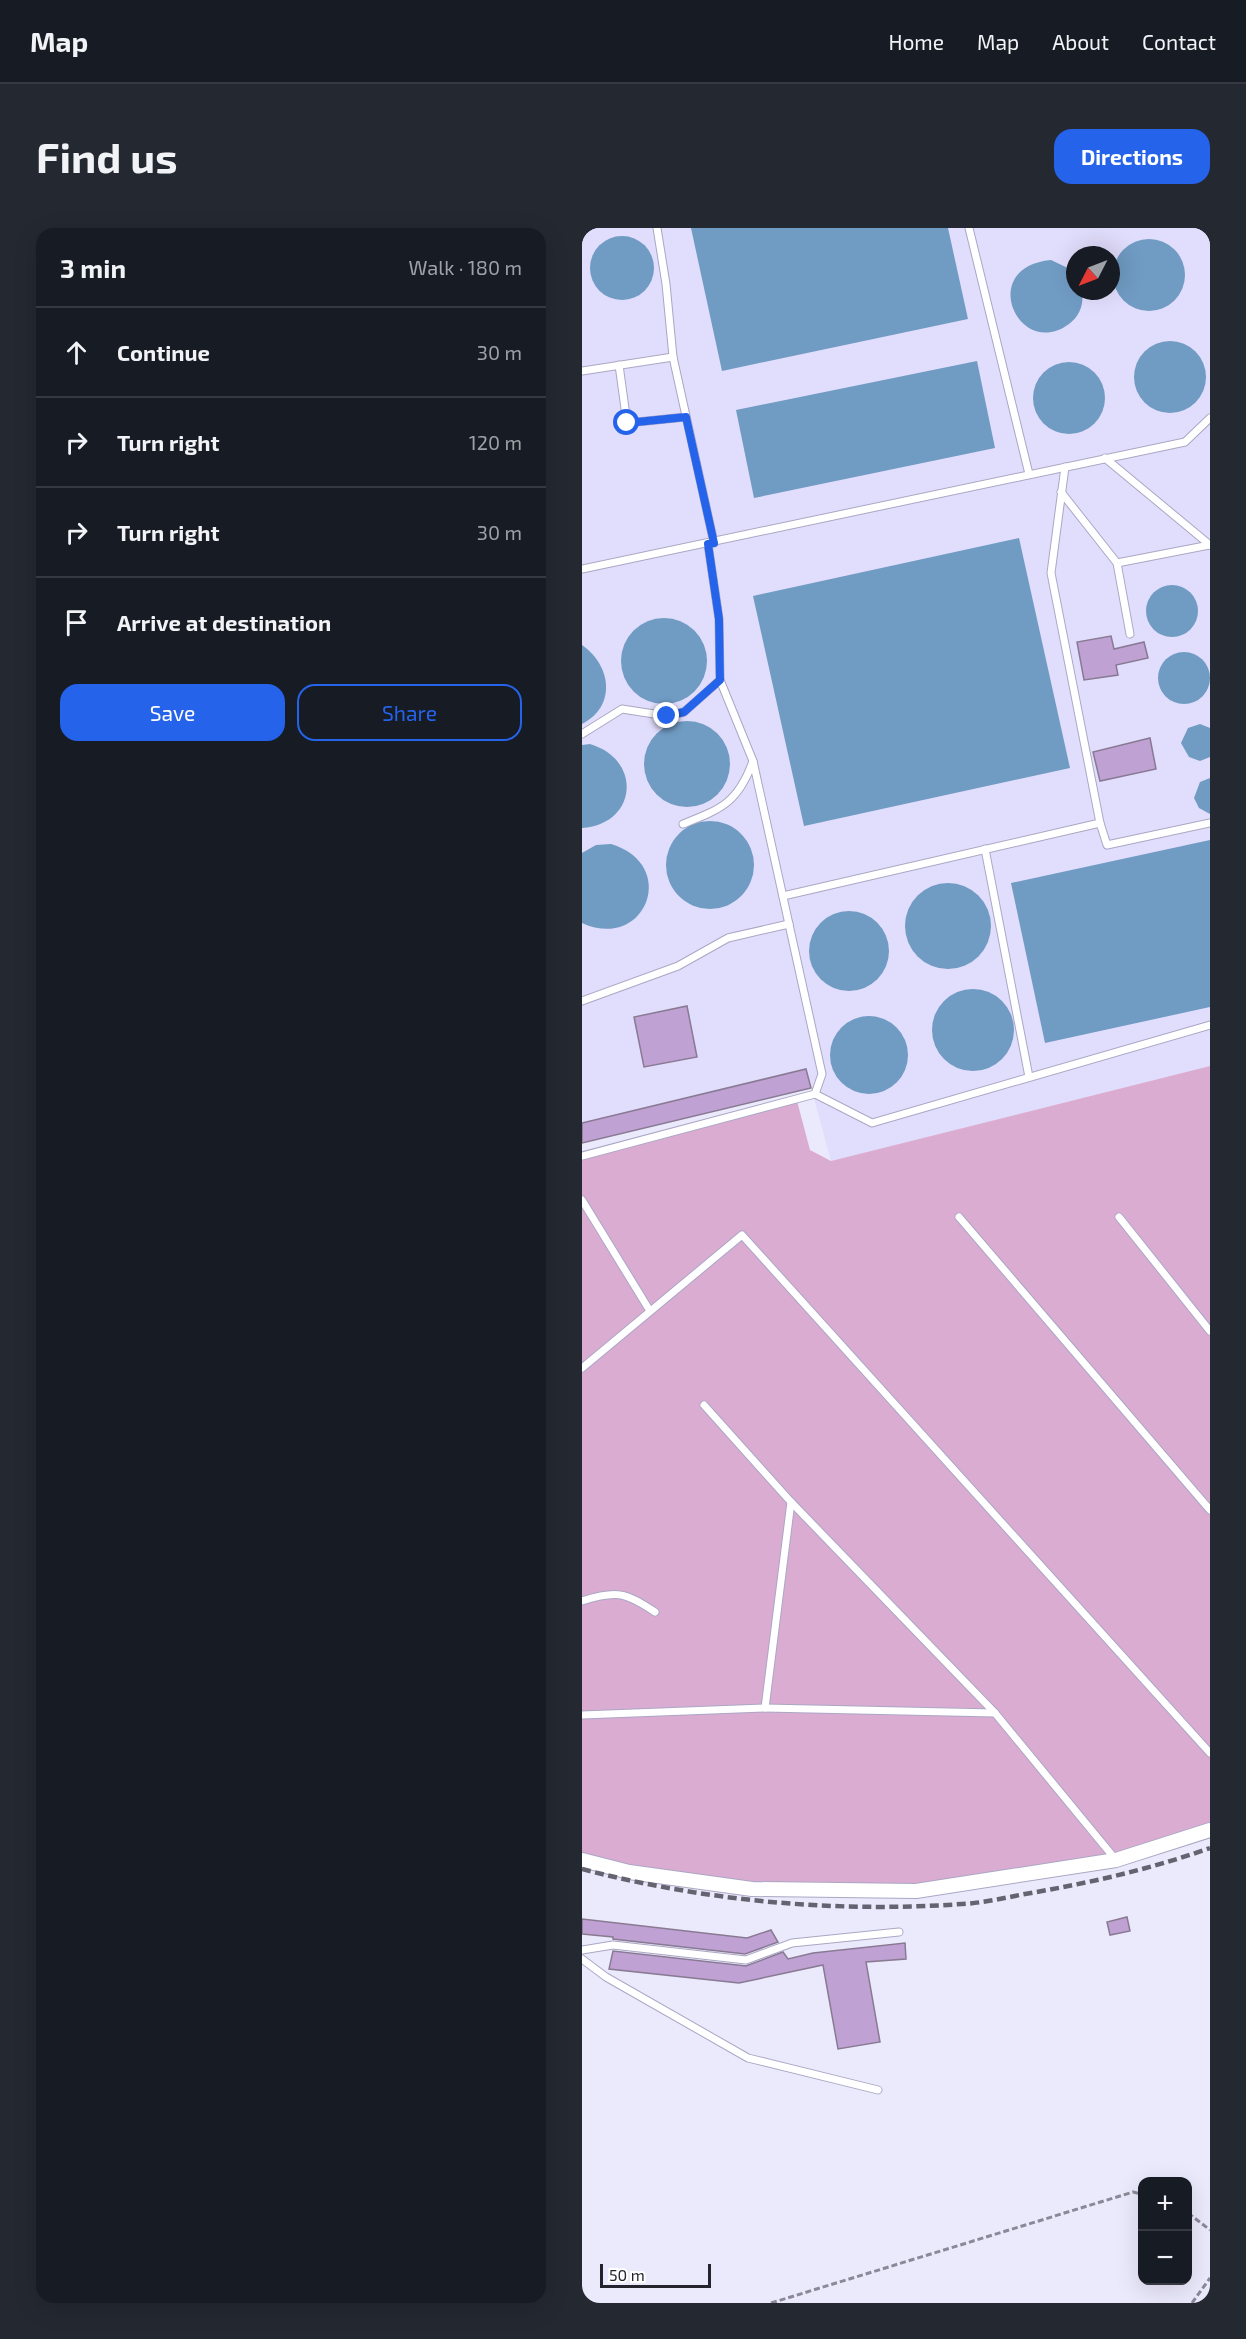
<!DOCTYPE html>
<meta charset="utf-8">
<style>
:root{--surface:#171b24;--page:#242831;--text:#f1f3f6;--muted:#9ea1a6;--line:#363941;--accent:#2563eb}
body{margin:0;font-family:"Exo 2",sans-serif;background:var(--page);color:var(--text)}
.controls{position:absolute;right:18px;bottom:18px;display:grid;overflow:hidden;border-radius:12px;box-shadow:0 6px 24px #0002}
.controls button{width:54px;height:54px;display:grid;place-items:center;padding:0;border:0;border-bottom:2px solid var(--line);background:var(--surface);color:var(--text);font:30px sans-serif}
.compass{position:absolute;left:484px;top:18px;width:54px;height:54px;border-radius:50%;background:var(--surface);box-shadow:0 6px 24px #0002;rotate:228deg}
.scale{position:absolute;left:18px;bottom:15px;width:111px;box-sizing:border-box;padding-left:6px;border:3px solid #25232e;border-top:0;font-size:16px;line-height:21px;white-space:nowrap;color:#25232e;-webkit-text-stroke:4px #fff;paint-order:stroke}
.stop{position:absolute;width:18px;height:18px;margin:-14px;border:4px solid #2563eb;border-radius:50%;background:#fff}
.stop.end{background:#2563eb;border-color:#fff;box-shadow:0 2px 6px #0008}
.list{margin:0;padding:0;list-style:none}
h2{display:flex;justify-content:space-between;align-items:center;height:78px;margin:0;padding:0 24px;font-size:26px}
h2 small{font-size:20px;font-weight:400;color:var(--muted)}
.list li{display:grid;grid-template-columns:39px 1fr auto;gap:18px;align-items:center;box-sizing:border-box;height:90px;padding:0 24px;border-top:2px solid var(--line)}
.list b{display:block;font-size:22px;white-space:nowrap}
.list em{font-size:20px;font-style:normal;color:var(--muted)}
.actions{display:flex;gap:12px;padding:18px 24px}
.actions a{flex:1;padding:14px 0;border:2px solid var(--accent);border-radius:18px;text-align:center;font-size:21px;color:var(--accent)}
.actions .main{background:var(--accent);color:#fff}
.icon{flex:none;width:33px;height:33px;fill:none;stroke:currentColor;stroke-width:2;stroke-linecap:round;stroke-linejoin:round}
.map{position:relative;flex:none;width:628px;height:2075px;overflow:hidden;border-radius:18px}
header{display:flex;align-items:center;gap:36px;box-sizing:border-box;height:84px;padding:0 30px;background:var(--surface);border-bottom:2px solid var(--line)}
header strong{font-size:28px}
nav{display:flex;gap:33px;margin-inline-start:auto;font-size:21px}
.intro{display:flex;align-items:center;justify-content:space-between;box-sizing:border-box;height:144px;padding:0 36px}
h1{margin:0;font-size:42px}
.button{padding:15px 27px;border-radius:18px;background:var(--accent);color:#fff;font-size:21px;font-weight:700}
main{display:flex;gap:36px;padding:0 36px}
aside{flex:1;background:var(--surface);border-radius:18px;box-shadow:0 6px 24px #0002}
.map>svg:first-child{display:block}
.built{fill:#e1ddfc;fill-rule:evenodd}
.green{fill:#dbacd2}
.water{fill:#709bc3}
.building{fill:#bfa2d3;stroke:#897a93;stroke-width:1.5}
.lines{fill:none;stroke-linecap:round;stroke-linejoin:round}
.service-casing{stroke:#aaa7c4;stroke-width:9}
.minor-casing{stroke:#aaa7c4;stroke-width:16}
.path{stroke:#8b8998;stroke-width:3;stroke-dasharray:6 3;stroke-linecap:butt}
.service{stroke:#fff;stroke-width:7}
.minor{stroke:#fff;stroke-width:14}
.rail{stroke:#656370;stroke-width:4.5;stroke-dasharray:9 4.5;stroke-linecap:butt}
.route{stroke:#2563eb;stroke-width:8}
</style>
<header>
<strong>Map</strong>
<nav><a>Home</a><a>Map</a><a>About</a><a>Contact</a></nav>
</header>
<div class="intro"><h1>Find us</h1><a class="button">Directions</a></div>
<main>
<aside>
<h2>3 min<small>Walk · 180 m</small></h2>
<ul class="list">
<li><svg class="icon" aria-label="ahead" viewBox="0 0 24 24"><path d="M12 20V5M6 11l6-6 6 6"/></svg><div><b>Continue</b></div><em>30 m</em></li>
<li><svg class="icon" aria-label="right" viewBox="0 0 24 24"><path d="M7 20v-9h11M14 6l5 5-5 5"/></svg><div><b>Turn right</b></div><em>120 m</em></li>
<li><svg class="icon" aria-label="right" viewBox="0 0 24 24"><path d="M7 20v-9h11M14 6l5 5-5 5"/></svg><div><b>Turn right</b></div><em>30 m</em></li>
<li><svg class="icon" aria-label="arrive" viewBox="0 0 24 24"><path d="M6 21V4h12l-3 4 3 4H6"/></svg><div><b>Arrive at destination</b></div></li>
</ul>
<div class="actions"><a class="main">Save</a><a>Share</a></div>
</aside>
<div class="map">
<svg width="628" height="2075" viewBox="0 0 628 2075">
<rect width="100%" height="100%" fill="#ebe9fc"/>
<!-- built -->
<path class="built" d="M0,0h628v838l-379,95 -25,-92 -224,54zM493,27h36v36h-36z"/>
<!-- green -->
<path class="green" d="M628,838v764l-94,30 -200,31 -164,-2 -170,-29v-704l215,-55 13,49 21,11z"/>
<!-- water -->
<g class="water">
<path d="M109,0h257l20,91 -246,52z"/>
<circle cx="40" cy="40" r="32"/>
<circle cx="567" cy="47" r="36"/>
<path d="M469,32l21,10 3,21h7c2,13 -2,25 -13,33 -50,37 -93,-57 -18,-64z"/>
<circle cx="588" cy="149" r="36"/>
<path d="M395,133l18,87 -241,50 -18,-88z"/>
<circle cx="487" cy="170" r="36"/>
<path d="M437,310l51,230 -266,58 -51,-230z"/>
<circle cx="590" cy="383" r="26"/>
<circle cx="82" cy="433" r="43"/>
<path d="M0,417c29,20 35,61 0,79z"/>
<circle cx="602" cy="450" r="26"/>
<circle cx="105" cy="536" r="43"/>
<path d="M618,496l10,4v29l-10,4 -11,-4 -8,-14 7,-15z"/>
<path d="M8,516c53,16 47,80 -8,84v-83z"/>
<path d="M628,550v36l-11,-6 -5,-10 6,-16z"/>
<circle cx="128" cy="637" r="44"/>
<path d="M628,612v167l-165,36 -34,-160z"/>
<path d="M29,616c69,21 34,108 -29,79v-70l14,-8z"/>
<circle cx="366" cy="698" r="43"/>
<circle cx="267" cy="723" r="40"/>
<circle cx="391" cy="802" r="41"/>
<circle cx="287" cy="827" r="39"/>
</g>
<!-- building -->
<g class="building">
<path d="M529,408l3,13 30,-7 4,16 -32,7 2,10 -34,5 -7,-38z"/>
<path d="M568,510l6,31 -56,12 -7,-29z"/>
<path d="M105,778l10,51 -53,10 -10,-50z"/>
<path d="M224,841l5,19 -229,55v-20z"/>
<path d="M545,1689l3,14 -20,4 -3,-13z"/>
<path d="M0,1691l165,19 24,-8 7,12 -33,12 -132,-15v-2l-31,-3z"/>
<path d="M323,1715l1,16 -40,3 14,80 -42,7 -15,-84 -84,18 -130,-14 4,-18 133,15 37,-14 5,7 25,-6z"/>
</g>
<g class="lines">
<defs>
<g id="service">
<path d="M75,0l9,56 7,73"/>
<path d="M387,0l60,246"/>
<path d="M37,137l8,58 59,-6"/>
<path d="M0,143l91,-14 41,186"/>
<path d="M523,230l105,87"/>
<path d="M483,239l-14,106 49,250"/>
<path d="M479,264l56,71 93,-18"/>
<path d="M535,335l13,71"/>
<path d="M0,341l603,-127 25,-24"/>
<path d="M0,506l40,-25 45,7 17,-4 36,-32 -1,-61 -11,-75"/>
<path d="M101,596c38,-15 55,-21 70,-63l-33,-81"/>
<path d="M403,621l44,228"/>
<path d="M201,668l317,-73 7,22 103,-22"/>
<path d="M0,773l96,-35 50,-28 61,-14"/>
<path d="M233,866l57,29 338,-98"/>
<path d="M0,928l233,-62 7,-20 -69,-313"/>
<path d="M0,972l68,111"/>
<path d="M377,989l251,293"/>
<path d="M537,989l91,114"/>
<path d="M0,1140l160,-133 468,518"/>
<path d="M122,1177l87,97 204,211 121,147"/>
<path d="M0,1373c34,-11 43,-9 73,11"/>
<path d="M183,1480l26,-206"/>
<path d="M0,1487l183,-7 230,5"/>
<path d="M0,1722l31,-5 133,15 46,-17 107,-11"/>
<path d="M0,1731l24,18 142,81 130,32"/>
</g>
<path id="minor" d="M0,1632l47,12 123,17 164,2 200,-31 94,-30"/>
</defs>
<!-- service casing -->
<use href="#service" class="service-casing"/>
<!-- minor casing -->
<use href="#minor" class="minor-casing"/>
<!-- path -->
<g class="path">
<path d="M606,1985l22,17"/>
<path d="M189,2075l362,-111 9,2"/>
<path d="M610,2075l18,-25"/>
</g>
<!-- service -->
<use href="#service" class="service"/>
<!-- minor -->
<use href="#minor" class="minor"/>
<!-- rail -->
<path class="rail" d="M0,1641c123,32 253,44 380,35 21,-1 42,-6 63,-10 64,-11 123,-24 185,-46"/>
</g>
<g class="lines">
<!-- route -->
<path class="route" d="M45,195l59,-6 28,126 -6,1 11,75 1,61 -36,32 -17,4"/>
</g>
</svg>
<div class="controls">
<button>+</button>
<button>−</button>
</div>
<svg class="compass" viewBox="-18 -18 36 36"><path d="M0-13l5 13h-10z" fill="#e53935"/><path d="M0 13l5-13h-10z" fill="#9ea1a6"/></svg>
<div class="scale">50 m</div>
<div class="stop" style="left:45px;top:195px"></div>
<div class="stop end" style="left:85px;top:488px"></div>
</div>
</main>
